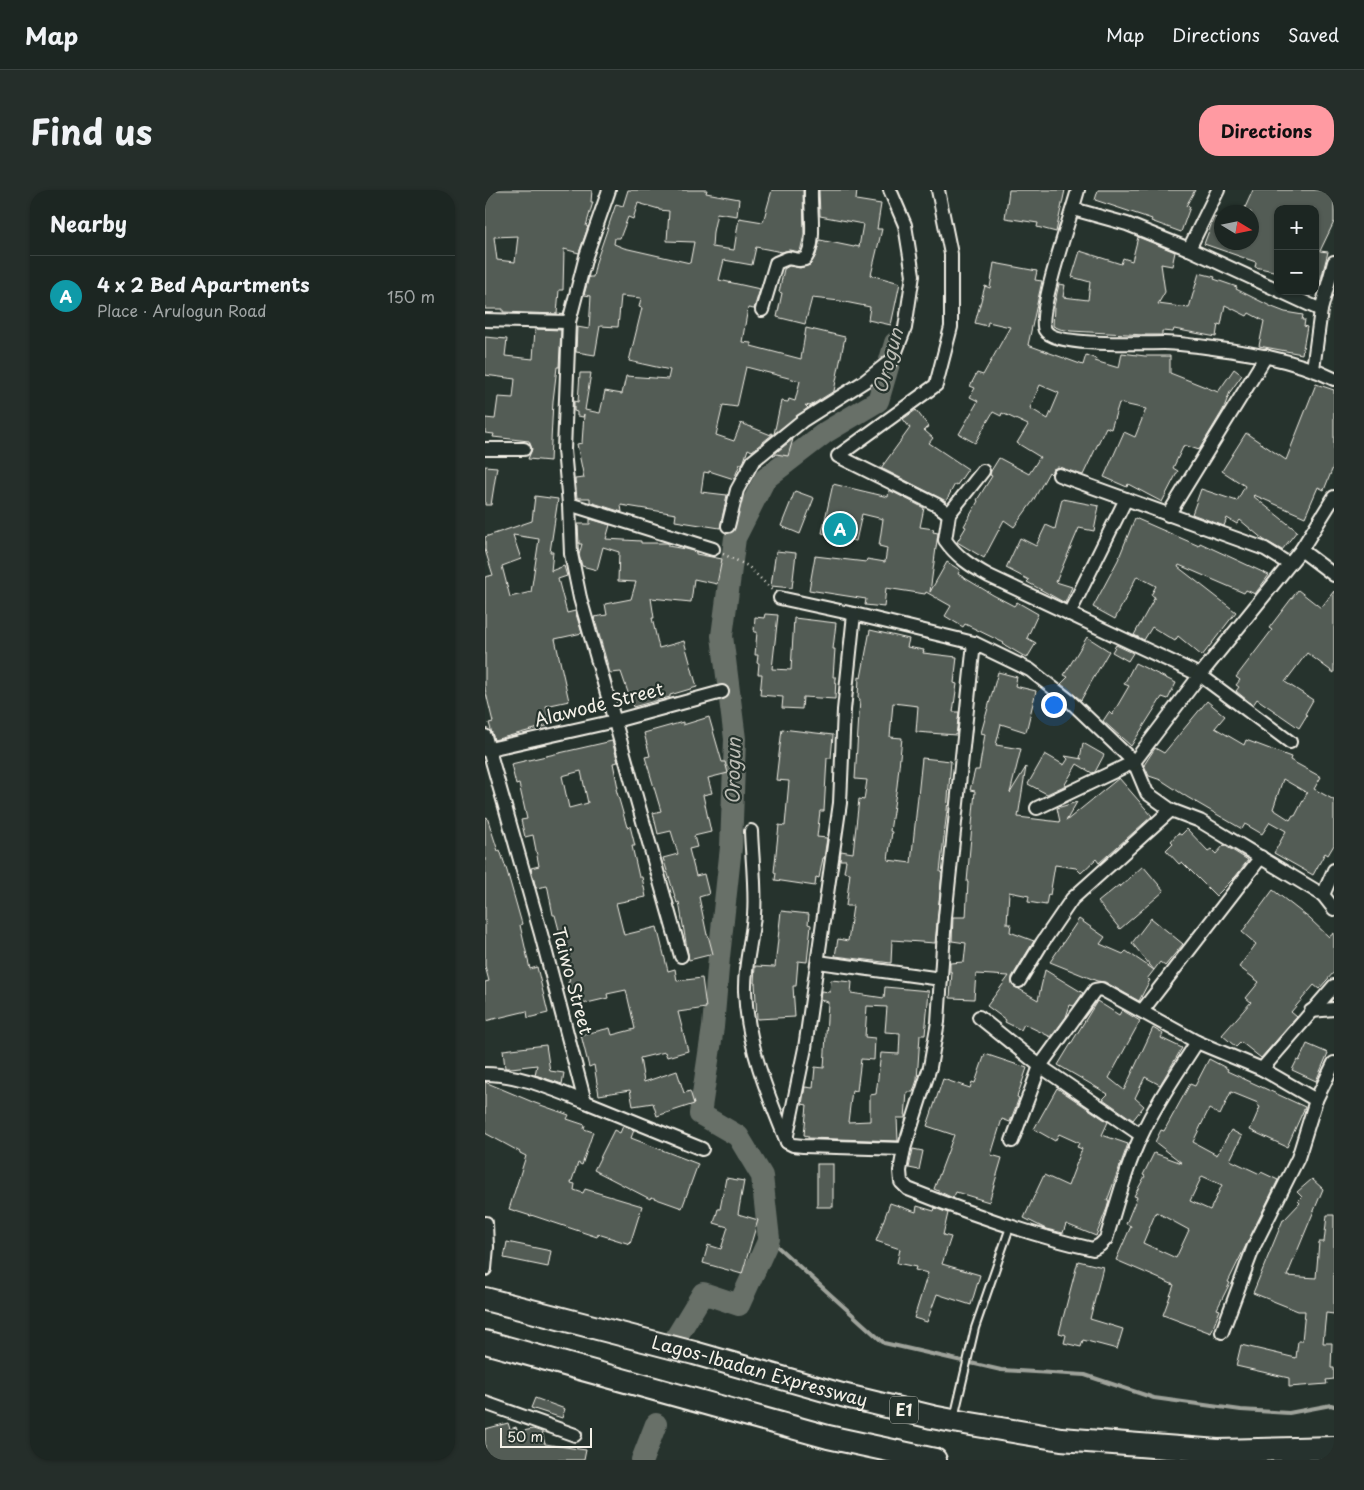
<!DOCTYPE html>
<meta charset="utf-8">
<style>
:root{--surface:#1c2622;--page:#252e2a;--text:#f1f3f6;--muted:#a0a5a5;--line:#3a4340;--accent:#ff9aa2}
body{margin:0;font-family:"Playpen Sans",sans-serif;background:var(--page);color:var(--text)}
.controls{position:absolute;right:15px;top:15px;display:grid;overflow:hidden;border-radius:10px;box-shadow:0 1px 4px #0004}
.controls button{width:45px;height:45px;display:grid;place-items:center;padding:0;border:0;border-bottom:1px solid var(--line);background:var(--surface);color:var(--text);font:25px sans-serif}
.compass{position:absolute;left:729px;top:15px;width:45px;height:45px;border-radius:50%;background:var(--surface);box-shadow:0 1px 4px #0004;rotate:100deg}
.scale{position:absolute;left:15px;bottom:12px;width:92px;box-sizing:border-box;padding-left:5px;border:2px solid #f4f1e8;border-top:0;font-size:14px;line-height:18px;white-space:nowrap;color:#f4f1e8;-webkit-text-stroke:4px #26332d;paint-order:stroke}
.you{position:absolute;left:568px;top:514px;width:18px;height:18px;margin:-12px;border:4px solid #fff;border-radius:50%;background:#1a73e8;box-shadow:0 0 0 8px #1a73e833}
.badge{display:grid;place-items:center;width:32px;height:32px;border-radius:50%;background:var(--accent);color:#fff;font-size:16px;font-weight:700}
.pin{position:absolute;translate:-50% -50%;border:2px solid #fff;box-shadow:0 1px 5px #0006}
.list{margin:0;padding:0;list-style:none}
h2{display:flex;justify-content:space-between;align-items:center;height:65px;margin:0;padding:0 20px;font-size:21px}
h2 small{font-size:16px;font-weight:400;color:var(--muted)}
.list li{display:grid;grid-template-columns:32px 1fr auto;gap:15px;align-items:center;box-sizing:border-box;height:80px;padding:0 20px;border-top:1px solid var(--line)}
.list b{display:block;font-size:19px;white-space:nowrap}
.list p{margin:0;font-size:16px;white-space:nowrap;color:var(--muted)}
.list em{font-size:16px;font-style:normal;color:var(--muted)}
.map{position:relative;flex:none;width:849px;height:1270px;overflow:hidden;border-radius:20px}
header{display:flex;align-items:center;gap:30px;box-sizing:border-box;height:70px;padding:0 25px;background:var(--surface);border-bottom:1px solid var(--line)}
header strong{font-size:24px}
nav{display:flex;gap:28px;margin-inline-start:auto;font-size:18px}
.intro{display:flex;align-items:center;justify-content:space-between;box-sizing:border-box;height:120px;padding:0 30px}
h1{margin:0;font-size:35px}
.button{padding:12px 22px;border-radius:20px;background:var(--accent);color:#111;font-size:18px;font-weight:700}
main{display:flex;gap:30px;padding:0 30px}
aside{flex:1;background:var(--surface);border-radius:20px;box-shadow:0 1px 4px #0004}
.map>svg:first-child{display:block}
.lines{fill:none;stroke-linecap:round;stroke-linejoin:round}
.stream{stroke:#9fa39b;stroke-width:4}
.river{stroke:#676f68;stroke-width:22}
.building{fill:#525c55;stroke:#f4f1e8;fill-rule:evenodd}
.service-casing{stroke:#f4f1e8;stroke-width:10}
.minor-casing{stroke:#f4f1e8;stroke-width:16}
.motorway-casing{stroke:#f4f1e8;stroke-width:26}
.path{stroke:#f4f1e8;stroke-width:2.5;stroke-dasharray:1 4;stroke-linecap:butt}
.service{stroke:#26332d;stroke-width:6}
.minor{stroke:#26332d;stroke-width:12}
.motorway{stroke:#26332d;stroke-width:22}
.labels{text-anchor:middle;stroke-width:4.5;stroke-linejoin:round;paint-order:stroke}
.shield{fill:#26332d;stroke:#b6b8b0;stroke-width:1}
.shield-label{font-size:16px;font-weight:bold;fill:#f4f1e8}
.street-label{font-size:18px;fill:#f4f1e8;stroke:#26332d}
.water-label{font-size:19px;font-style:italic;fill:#bcbdb5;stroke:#26332d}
</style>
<header>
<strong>Map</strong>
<nav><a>Map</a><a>Directions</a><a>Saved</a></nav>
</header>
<div class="intro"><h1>Find us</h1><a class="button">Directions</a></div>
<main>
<aside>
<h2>Nearby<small></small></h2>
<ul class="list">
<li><span class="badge" style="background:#0f9aa8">A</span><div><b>4 x 2 Bed Apartments</b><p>Place · Arulogun Road</p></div><em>150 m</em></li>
</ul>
</aside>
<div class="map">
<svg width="849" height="1270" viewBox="0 0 849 1270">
<rect width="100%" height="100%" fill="#26332d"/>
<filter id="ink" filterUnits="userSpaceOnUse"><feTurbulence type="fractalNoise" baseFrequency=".02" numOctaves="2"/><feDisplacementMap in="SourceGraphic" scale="10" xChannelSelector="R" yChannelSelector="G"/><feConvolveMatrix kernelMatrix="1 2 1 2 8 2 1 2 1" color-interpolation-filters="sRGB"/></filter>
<g filter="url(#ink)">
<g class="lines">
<!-- stream -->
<path class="stream" d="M284,1049l115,104 117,27 84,5 69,23 87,12 48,3 42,-8 3,1"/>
<!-- river -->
<g class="river">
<path d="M192,1146l26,-43 36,12 30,-66 -7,-63 -24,-40 -38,-22 13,-87 6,-70 12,-110 4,-108 -13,-103 13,-98 30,-59 61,-47 52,-31 17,-58"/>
<path d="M157,1270l14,-36"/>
</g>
</g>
<!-- building -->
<g class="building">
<path d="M0,0h107l-1,12h2l-7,24 2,1 -9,26 -15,-4 -1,41h-4l-2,24 -54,-2v-3h-18zM33,46l-3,26 -18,-2 -3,-23z"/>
<path d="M143,0h79l-1,3 33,6 -2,17 -20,-3 -4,19 -1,15 22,3 5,-32 24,4 9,-32h31l1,45 -4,17 -11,-2 -7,2 -26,-5 -4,18 -28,-5 -5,20 41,9 -6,20 -6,-1 -6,34 9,1v3l50,13 5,-31 39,9 -11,54 -24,15 -5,-1 3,3 -34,26 7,-33 7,1 1,-3 6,2 5,-20 -54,-14 -9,40 -14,-2 -7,30 18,6 7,-18 30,12v-2l2,1 -21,17 -4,-2 -4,12 -2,3h-2l-6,15 -25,-8v2l-5,-1 -3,20 26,3 -7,33 -45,-7 1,-7 -55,-9 1,7 -32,-10v-4h-13l-2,-19 9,-1 -7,-34 5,-1 2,-29 -1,3 -6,-1v-4l-3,-1v-10l4,1 2,-29h11l-6,37 15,3 5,-22 17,3 4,-18 42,3 2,-9 -41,-9 13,-53 -3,-1 2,-9 -20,-2 -3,31 -18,-1 -5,29 -19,-3 1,-25 12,2 2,-33 -7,-1 5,-18h4l3,-15 20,-58 7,2zM153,13l21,6v1l10,1 -2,30 27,1 -4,21 -66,-15 -10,-4 1,-6h5l8,-21 5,2z"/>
<path d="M334,0h38l-1,10 25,4 -4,25h5l-11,46 29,8 -9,42 -23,-5 2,-13 -30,-6 -28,-3 -7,26 -28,-7 5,-24 -3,-1 5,-23 5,-3 11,2 10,-3 6,-10 4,-15 34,7 1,-1 4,1 4,-23 -43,-8z"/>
<path d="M524,0h56l-9,42 -19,-5 1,-4 -33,-5z"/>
<path d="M613,0h97l-9,16 4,1 -9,25 -30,-11 1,-2 -57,-19z"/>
<path d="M768,0h81v32l-14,29 8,1 -10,39 -3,-1v-81h-37v63l-23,-5 1,-5 -52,-18 10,-27 7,3v22h30v-30h-8z"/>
<path d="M653,47l37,15 -3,14 -11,-2 4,28 -7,12 31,4 10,-35 16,4 -1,2 23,8 -1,2 36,18 13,5 18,3 -1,5h3l-1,6 3,1 -5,27 -43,-8 5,-25 -15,-8 -2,3 -22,-11 -4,20 -3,-1 -2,13 -42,-8 -1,3 -11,-1v4h-17l-74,-4 -11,-2 -7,-3 1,-20 5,-22 6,1 -2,12 25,3 2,-18 -18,-5 8,-26 41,13 2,-6 9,3z"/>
<path d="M509,73l43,8 -2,9 7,1 -14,64 55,20 3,-10 10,4 -1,2 24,7 3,-15 23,3h25v17l48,19 16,-23 8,6 -12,17 -7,18 -24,40 -15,-5 -11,23 5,3 -16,31 -34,-18 -1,3 -23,-10 20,-45 11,5 11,-28 -27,-6 -8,26 -5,-2 -23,48 -25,-8 -5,2 -2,5 -2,-2 -16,29 -19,26 -10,-7 -20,38 -27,-16 9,-15 -2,-1 14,-25 -1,-1 15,-24 -2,-1 1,-4 8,-13 30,16 11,-17 -23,-14 11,-18 -26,-12 -1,3 -8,-4 -18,31 -16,-9 19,-33 -8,-4 5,-9 -5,-2 7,-13 6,2 27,-48 -22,-5 -1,4 -12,-3 10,-37 5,2zM555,195l19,8 -11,26 -18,-11z"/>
<path d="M50,139l26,1 -2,37h-2l-4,34 -3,60 -22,-2 4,-10 -3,-8 -36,-4 1,-3 -9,-1v-15l10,1 3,-22 15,1 2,-19 -30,-4v-38l22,2 -2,17 28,3z"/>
<path d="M831,194l18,6v75l-10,25 -6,-3 -13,30 -51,-22 -1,1 44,35 -15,19 -18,-10 -24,-20 -3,4 -10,-6 -3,8 -32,-12 9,-25 36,12 8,-15 -23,-15 24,-38 40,27z"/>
<path d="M431,220l13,17 -5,3 9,8 -4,5 39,26 -11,16 -2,-1 -9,17 -65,-33 29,-40 -7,-9z"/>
<path d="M308,249l-5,17 -12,-2 -1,2 -2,-1z"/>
<path d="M0,276l12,1 -6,38h-6z"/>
<path d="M348,294l55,13 1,-7 35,18 -4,19 14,2 -1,3 5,1 -8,59 17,-30 13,8 -2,4 35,21 21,11 3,-4 21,12 -11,24 9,5 -9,15 -24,-14 1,-1 -39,-19 -2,3 -18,-11 6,-10 -25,-14 -1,2 -39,-6 -2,19 -19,-2 1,-6 -57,-9 6,-34 51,6 1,-3 18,3 2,-14 -8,-2 4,-27 -21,-5 -6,27 -34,-8z"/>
<path d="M310,301l19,7 -14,36 -19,-8z"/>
<path d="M50,306l23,3 -8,53h3l-2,19 13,-5 3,10 -9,3 9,34 8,-2 7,22 -27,6 14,62 -23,5 4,19 -56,15 -5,-17 4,-1 -8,-33v-112l8,-2 -8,-25v-13l47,-16zM28,345l26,4 -8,53 -21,5 -8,-31 19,-7z"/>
<path d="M577,309l37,7 -5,25 -15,-3 -23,54 16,5 -7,16 -38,-21 2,-2 -23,-12 14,-30 16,8 10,-21 9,4z"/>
<path d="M650,328l64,28 1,-3 69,32 -14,19 -9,-4 -2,3 -65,-28 -1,2 58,45 -34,44 -24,-20 -3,5 -23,-14 -8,13 -10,-5 21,-38 -4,-2 5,-9 -19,-10 -22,43 -22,-12 25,-47z"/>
<path d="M105,329l20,6 -4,14 35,2v2h27v3l17,3 11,3v2l26,5 -5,25 -23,-5 -3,23 -40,-4 3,20h-2l7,30 25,-7 13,46 -27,8v2l-37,10 -12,-35 -11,1 -16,-56 13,-2 -2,-11 26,-5 5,-17 -18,-1 1,-29 -16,-5 -6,23 -15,-4 -3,-11 3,-11h-3l-1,-20h12z"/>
<path d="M291,361l20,2 -4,35 -21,-2z"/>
<path d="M813,400l23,18 13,-17v82l-27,-20 -22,29 28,18 -8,14 2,1 -8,13 -42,-29 -4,6 -17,-14 3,-4 -3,-2 4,-5 -4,-3 36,-47 -3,-2z"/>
<path d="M280,424l13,1 -6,54 19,1 3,-52 42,5 -3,26h2l-2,28h3l-1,22 -32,-2 -1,12 -20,-1 1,-11 -23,-2 2,-21h-4l1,-11h-2l1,-8h-3l2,-23h-3l1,-15 9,1z"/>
<path d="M385,440l39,9 -2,8 17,3 -1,3 34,4 -3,26 3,1 -4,28h6l-3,23 -40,-3 2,-26 -25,-3 -3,34 12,1 -5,48 -7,45 2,1 -4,28 23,3 11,-105 29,3 -4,50 -7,61 2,1 -7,70 -43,-3 -1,23 -56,-7 3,-17 10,2 5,-35h-7l4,-33 -6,-1 2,-12h-6l1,-9 12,2 6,-54 5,1 3,-20 -12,-1 5,-80 -2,-1 1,-21 2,1z"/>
<path d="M602,447l22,14 -28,49 -20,-16 7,-7 -4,-2z"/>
<path d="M631,455l17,8 -5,8 -16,-9z"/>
<path d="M650,473l41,20 -8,16 -6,-2 -31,49 -28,-25 6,-9 3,3 17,-29 -5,-2z"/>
<path d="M513,482l19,5 -2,9 21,5 -10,41 -25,-8 -5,21 25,4 -11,44 16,-26 -8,50 42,5 -3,-14 20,-6 -11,19 53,-43 33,38 -53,47 -3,-4 -15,14 -5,-5 -21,-3 -5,30 -2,-1 -2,11 -18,-3 1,-6 -20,-4 -2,32h4l-1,8 24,9 -22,36v8l26,15 7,-30 38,23 -9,13 -4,-1 -4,12 -15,20 -27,-13 -3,6 -16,-8 1,-2 -19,-14 22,-30 -33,-2 -2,25 -24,-1 2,-26h-2v-9l14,-1 2,-19 -14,-2 1,-24h13l2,-35h-1l8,-91 -5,-1 5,-20h4l6,-36 -4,-1z"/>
<path d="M722,511l18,15 -10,12 29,17 2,-5 45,17 -1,3 31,17 -7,12 20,11v45l-6,10 -3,-2 -12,22 -39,-22 12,-22 -16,-9 -8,12 -17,-10 -3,5 -55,-32 -26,-17 -12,-4 -5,-11 11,-17 9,5zM798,589l24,14 -12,23 -2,-1 -3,5 -17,-11z"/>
<path d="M224,527l13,45h3l3,11 -20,5 4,15 -9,2 8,37 -17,4 3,11 -8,2 7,27 8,-2 5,20 -10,3 8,38h1l5,19 -24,6 -10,-58 -2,1 -14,-45 15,-4 -7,-23 -13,3 -5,-21 8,-2 -16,-54 5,-1 -6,-23 39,-11v3z"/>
<path d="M297,539l51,6 -2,23h-4l-3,53h-4l-3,26 10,1 -3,20h-1l-4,20 -3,-1 -1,9 -40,-6 1,-7 -2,-1 5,-47 6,1 4,-45 -13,-1z"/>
<path d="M127,551l6,21 -5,1 5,25 -2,1 11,38 3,-1 5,20h-3l7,31h3l4,20 -30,6 8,32 33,-8 11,44 7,-2 2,12 25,-3 4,30 -28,4 10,39 -21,6 -2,-5 -25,6 4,24 33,-11 7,22 6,-2 4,13 -37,12 -4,-13 -20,3 -3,-16 -31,5 -5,-30 -5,2 -8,-32 29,-7 2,7 23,-6 -9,-39 -19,4 1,4 -34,8 -6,-24 2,-1 -8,-28h3l-10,-38h-2l-5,-26 -1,-3 -11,2 -4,-15 -1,-5 8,-2 -6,-31 -8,2 -4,-17 6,-1 -8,-35 -3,1 -5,-21zM96,581l7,32 -19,5 -7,-32z"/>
<path d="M598,553l21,12 -9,17 -3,1 -15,-9 -13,22 -17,8 -19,-10 17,-30 19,11 4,-6 -3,-3 17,3 -2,-1z"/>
<path d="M2,627l11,34 2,-1 7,21 15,53 -2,1 10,44 7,-2 11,46 -20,5 -1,-7 -42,10v-39l4,-1 -4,-15v-148z"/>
<path d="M702,639l21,22 3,-2 5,5 8,-9 24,15 -12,16 -20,20 -34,-34 -3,2 -13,-14 7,-7 -2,-2 7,-8 3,2z"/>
<path d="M658,676l21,25 -44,38 -22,-27 21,-17 1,2z"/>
<path d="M788,700l37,29 19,18 5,-4v39l-15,17 -5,-4 -23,27 6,5 -36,41 -20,-16 -5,5 -14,-12 29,-33 -5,-4 13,-16 -20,-15 17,-23 -14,-12z"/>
<path d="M296,721l28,3 -1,10 3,1 -4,37 -9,-1 -2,25h-3l2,31 -38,2 -2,-36h-1l1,-17 20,1z"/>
<path d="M666,728l32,26 -18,22 -5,-4 -6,8 -22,-27z"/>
<path d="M594,729l26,18 -5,7 23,10 3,-3 28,19 -7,9 3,1 -11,21 -34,-19 -8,-1 -47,-19z"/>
<path d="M346,790l21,2 -1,11 33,5 1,-11 44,4 -4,44h-5l-3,45 -4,12h-6l-2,26h-8l1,23 -90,-3v-2l-4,-1 3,-30 -5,-1 3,-17 8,1 2,-21 9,1 4,-66 -8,-2 1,-9 9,1zM382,816l20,1 -2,25 15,1 -1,21 -18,-1 -5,41 -6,1v26l-22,1 4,-32 5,1 4,-32 13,1 1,-22 -10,-1z"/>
<path d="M612,811l22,14 3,-5 18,11 -31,57 15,12 29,-62 10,6 -2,4 21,10 -22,37 -15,-8 -10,21 9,8 -11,14 -30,-21 5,-5 -50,-29z"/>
<path d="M822,854l21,9 -12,28 -24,-11 5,-10 2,1z"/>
<path d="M61,855l4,26 14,2 -2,11 -27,-9 2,-10 -26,3h-6l-2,-18z"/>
<path d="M500,864l42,14 -10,29 2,1 -9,24 -8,-3 -11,36 11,3 -13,44 -33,-10 -3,6 -19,-9 20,-54 -27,-9 16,-47 27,9 2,-6 3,1z"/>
<path d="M724,869l19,10 -1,2 78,36 -18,40 -37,-17 10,-23 -3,-2 1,-2 -27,-11 -11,23 -11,-6 -16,33 24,13 14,-25 11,6 -12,24 30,14 1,-2 17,8 -50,102 2,1 -13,26 3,1 -9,23 -48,-18 11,-30 -58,-25 15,-34 -5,-2 11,-27 -3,-1 11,-20 -2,-1 11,-22 28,10 -27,-21 6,-12 3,1 26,-47 5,2zM717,986l20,9 -12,25 -20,-9zM671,1022l33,18 -13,28 -33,-15z"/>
<path d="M0,892l50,21 34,12 -2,4 18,6 -1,4 9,3 -11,33 -4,-2 -7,20 4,1 -1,6 9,3 2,-4 57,17 -12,38 -32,-10 -1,3 -66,-22v1l-22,-7 17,-53 -6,-3v-1l-35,-19z"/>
<path d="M572,898l51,34 -6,13 26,9 -21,57h2l-2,7 -11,28 -30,-12 -3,9 -17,-4 -22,-11 20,-43 24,11 14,-37 -5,-2 2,-4 -20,-9 -4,7 -21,-12z"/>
<path d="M138,936l11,4 -3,8 67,26 -16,44 -31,-11 -1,2 -56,-29 20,-40 6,3z"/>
<path d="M428,959l10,2 -4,19 -10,-2z"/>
<rect x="332" y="974" width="16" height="43"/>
<path d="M241,988l18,3 -6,33 20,6 -16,54 -39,-11 5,-18 13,4 7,-22 -14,-4 4,-14h2z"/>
<path d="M827,989l11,10 -36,87 29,2 3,-36h5l3,-27h7v99l-8,-1 -3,30h9l-1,25h3v11l-8,1 1,4 -38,3v-9l-53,-12 5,-21 55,13 2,-17h4l3,-30h-7l-45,-18 30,-73h1l16,-17 -2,-2 4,-4 -5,-5z"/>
<path d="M405,1013l26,9 1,-6 17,5 1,-3 13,5 -5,22 8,2 -9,27 38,11 -9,30 -34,-11 -10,28 -13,-4 14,-45 -13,-3 1,-3 -19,-4 3,-14 -24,-8z"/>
<path d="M22,1052l44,9 -3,16 -44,-9z"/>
<path d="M593,1071l25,6 -13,52 33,10 -6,20 -34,-9 -2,7 -17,-4 2,-8 -7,-2z"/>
<path d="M50,1208l30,11 -3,9 -31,-10z"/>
<path d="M23,1233l2,6 6,-2 2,5 15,-3 9,3 3,12 41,6 -2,10h-99v-31z"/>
</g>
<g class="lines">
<defs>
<path id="service" d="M469,1228l21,-90 35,-101"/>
<g id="minor">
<path d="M124,0l-23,66 -17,66 -5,128 5,54 2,50 9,44 101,358"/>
<path d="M453,0l13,64v73l-15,58 -98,71 99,49 12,9"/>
<path d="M593,0c-6,23 -42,124 -33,140 9,17 98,13 119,13 11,0 23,2 34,3 46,6 94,12 136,33"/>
<path d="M588,19l54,15 62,25 89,41"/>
<path d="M704,59l29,-59"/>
<path d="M795,101l41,19"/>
<path d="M277,120l14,-47 12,-5 11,2 6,-1c12,-16 5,-49 6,-69"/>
<path d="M0,130l84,2"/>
<path d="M828,179l8,-59 13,-48"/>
<path d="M0,259h39"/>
<path d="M498,281l-34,43 -4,26c12,17 26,26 44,36l211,99 90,67"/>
<path d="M574,285l206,74 24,15"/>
<path d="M84,314l144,45"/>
<path d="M683,325l98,-159"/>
<path d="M243,336l9,-36 16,-29 49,-40 63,-40 28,-22 12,-31 8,-53 -8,-50 -15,-35"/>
<path d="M816,360l33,25"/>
<path d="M295,408l74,16 120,29 56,27 41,32 63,60 13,31 24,17 29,11 123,74 11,14"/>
<path d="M584,424l57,-115"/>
<path d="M489,453l-29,274 -7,105 -8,45 -26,82 -4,22 1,11 7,7c60,24 121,46 185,60l7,-4 6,-6c11,-35 20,-72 36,-105 15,-33 36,-62 55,-92"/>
<path d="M0,546l56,198 43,164 2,4 116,47"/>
<path d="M0,560l130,-29 107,-29"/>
<path d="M552,618l97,-46 66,-87 101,-125 33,-53"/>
<path d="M266,641c1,26 5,58 3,84 -2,25 -10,51 -9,76 2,53 22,102 42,151l6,3 10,1 101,3"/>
<path d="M838,705l11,-25"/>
<path d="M333,772l123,17"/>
<path d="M534,791l23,-38 30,-44 99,-89"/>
<path d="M657,821l119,-154"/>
<path d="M826,821l23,-2"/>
<path d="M494,827l61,49 101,69"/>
<path d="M777,879l72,-83"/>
<path d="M0,884c35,0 69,16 101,28"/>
<path d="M527,951l28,-75 55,-76 6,-1 96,53 65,27 54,31"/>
<path d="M302,952v-7l18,-87 35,-245 4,-93 10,-96"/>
<path d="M0,1079l2,-22 -1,-24"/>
<path d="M737,1142l32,-86 44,-88 18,-58 18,-37"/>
<path d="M0,1213l90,32"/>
</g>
<g id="motorway">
<path id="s1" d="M0,1109l209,54 148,42 90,22 21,4 108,18 157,12 116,-3"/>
<path d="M0,1152l343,95 107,23"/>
</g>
</defs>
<!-- service casing -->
<use href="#service" class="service-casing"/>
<!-- minor casing -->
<use href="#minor" class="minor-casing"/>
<!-- motorway casing -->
<use href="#motorway" class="motorway-casing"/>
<!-- path -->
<path class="path" d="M238,364l25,12 24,24"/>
<!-- service -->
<use href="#service" class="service"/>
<!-- minor -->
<use href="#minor" class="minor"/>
<!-- motorway -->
<use href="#motorway" class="motorway"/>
</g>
</g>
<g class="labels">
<!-- shield labels -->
<rect class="shield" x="405" y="1206.5" width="28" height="27" rx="4"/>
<g class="shield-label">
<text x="419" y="1226">E1</text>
</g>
<!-- street labels -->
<g class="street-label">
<text transform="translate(114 515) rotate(-14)" y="6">Alawode Street</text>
<text transform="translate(87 791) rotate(75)" y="6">Taiwo Street</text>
<text dy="6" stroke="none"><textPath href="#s1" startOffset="284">Lagos-Ibadan Expressway</textPath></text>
</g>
<!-- water labels -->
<g class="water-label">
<text transform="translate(403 171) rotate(-75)" y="7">Orogun</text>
<text transform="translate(248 581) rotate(-89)" y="7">Orogun</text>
</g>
</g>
</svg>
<div class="controls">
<button>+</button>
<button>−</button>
</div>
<svg class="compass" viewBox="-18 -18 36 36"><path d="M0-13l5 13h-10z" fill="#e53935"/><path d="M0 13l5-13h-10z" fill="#a0a5a5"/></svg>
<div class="scale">50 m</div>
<div class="you"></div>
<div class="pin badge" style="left:355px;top:339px;background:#0f9aa8">A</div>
</div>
</main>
